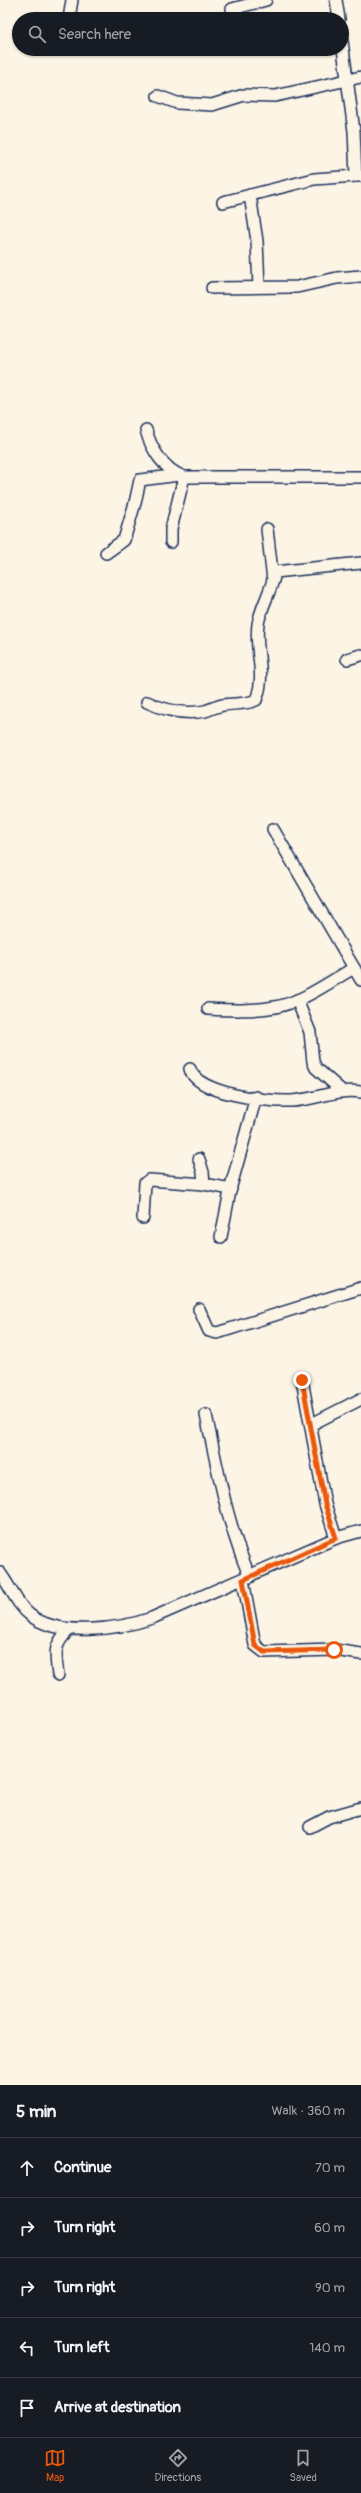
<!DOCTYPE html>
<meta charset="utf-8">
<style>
:root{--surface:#171b24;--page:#20242c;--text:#f1f3f6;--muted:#9ea1a6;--line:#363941;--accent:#ea580c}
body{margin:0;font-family:Pangolin,sans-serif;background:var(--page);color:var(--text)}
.stop{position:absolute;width:12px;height:12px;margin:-9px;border:3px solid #ea580c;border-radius:50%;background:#fff}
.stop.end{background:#ea580c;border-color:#fff;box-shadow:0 1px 4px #0008}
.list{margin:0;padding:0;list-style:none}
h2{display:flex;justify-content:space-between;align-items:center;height:52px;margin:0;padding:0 16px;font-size:17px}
h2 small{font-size:13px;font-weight:400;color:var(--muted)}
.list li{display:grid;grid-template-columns:26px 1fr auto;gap:12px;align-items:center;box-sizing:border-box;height:60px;padding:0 16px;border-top:1px solid var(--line)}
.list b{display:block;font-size:15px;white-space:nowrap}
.list em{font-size:13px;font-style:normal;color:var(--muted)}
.icon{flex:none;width:22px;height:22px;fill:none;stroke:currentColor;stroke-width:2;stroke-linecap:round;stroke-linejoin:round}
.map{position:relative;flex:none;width:361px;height:2085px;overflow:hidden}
.search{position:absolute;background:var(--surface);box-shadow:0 1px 3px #0004;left:12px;right:12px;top:12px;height:44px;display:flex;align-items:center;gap:10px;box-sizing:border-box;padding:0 14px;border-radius:22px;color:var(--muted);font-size:15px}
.sheet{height:352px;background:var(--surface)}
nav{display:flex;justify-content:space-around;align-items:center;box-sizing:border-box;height:56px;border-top:1px solid var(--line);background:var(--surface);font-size:11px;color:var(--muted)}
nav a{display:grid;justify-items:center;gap:2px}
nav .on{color:var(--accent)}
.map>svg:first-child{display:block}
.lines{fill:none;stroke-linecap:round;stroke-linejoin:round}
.minor-casing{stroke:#1b2f5e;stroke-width:14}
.minor{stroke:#fcf5e5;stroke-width:11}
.route{stroke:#ea580c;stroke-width:5}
</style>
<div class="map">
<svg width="361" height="2085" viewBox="0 0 361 2085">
<rect width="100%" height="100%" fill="#fcf5e5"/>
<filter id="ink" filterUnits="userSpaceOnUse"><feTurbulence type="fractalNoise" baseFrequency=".025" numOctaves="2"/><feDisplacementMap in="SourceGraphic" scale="8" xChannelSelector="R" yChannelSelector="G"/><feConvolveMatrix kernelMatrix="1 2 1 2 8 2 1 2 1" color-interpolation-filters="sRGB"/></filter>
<g filter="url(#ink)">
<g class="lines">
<defs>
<g id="minor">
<path d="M336,0l3,19"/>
<path d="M232,9l34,-9"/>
<path d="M69,19l3,-19"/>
<path d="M342,41l12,90 2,45h5"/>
<path d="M158,96l19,7 35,2 32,-10 31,1 86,-19"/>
<path d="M250,195l7,46 2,46"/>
<path d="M223,202l91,-23 42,-3"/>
<path d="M212,288l85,-1 40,-9 24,-2"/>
<path d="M146,430c5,19 18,40 38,47h177"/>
<path d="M267,529l6,51"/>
<path d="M171,542v-13l13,-52"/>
<path d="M106,553l18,-13 11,-37 5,-23 39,-5"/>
<path d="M347,659l14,-4"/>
<path d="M147,702c19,9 38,13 58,9 6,-2 12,-5 18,-6 12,-2 22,0 33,-5 11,-27 -2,-49 2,-76 3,-18 14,-34 17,-52l86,-9"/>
<path d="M273,829l88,151"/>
<path d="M297,1000l13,32 3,30 3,6 26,23"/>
<path d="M208,1009c22,1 45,2 67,-2 28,-5 54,-25 79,-39"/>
<path d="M190,1069c7,25 78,33 101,32 24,-1 46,-13 70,-9"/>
<path d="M199,1159l4,13 1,12"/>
<path d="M143,1218l2,-35 4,-3 55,4 27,5"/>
<path d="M221,1237l10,-51 25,-89"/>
<path d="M199,1309l10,22 8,2 144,-45"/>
<path d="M302,1380l23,124 11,34"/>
<path d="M206,1415c12,55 21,110 44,162"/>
<path d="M312,1424l49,-25"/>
<path d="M0,1573c10,13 17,32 30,42 28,23 90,14 122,3l184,-80 25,-7"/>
<path d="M243,1580l12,65 9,7 70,-2 27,4"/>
<path d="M58,1675c-3,-23 -5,-30 12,-46"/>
<path d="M310,1827l19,-10 32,-9"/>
</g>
</defs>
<!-- minor casing -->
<use href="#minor" class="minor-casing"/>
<!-- minor -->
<use href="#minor" class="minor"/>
</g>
</g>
<g class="lines" filter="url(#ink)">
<!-- route -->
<path class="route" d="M302,1380l23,124 11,34 -93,42 12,65 9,7 70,-2"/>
</g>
</svg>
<div class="stop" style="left:334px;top:1650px"></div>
<div class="stop end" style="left:302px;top:1380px"></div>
<div class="search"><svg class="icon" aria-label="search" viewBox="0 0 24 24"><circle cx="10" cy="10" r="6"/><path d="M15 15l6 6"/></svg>Search here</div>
</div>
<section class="sheet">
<h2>5 min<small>Walk · 360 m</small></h2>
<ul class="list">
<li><svg class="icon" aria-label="ahead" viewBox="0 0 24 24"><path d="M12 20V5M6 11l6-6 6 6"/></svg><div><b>Continue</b></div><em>70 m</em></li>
<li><svg class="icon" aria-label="right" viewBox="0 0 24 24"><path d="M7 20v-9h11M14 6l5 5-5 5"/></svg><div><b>Turn right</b></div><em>60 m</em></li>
<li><svg class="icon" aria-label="right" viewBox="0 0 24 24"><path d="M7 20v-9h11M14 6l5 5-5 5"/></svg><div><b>Turn right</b></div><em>90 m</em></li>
<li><svg class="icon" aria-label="left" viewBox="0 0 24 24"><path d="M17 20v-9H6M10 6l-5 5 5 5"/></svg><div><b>Turn left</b></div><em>140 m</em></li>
<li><svg class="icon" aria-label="arrive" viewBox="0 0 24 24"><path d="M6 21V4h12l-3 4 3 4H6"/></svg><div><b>Arrive at destination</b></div></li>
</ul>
</section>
<nav>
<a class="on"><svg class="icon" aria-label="map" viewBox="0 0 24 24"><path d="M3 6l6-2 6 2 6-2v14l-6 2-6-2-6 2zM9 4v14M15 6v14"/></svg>Map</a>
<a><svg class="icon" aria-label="directions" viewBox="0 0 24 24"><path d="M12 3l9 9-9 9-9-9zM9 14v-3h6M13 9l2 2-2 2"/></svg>Directions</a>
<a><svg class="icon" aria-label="saved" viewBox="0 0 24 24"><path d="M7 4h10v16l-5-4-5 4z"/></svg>Saved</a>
</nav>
